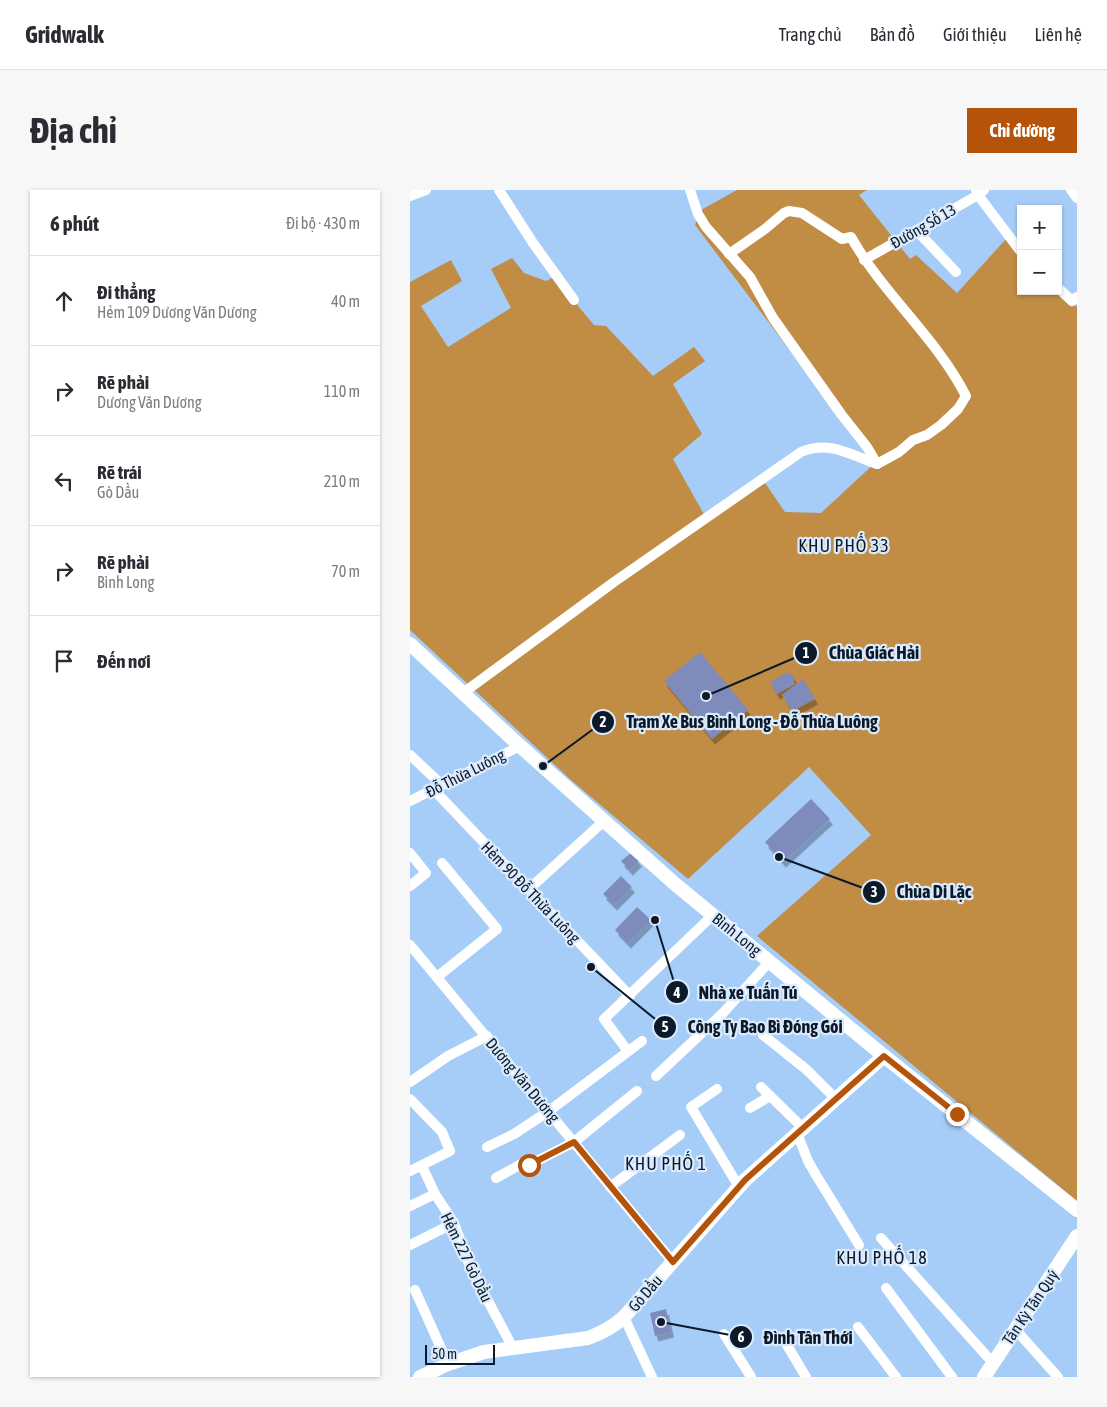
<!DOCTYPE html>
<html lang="vi">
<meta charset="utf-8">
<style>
:root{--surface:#fff;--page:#f7f7f7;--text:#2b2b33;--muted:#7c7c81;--line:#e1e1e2;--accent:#b45309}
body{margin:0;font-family:"Asap Condensed",sans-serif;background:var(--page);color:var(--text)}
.controls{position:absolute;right:15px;top:15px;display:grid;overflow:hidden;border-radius:0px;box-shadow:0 1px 4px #0004}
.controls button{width:45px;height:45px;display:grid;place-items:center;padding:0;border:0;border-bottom:1px solid var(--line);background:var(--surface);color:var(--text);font:25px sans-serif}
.scale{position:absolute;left:15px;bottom:12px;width:70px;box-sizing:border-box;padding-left:5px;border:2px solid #0b1929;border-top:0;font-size:14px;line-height:18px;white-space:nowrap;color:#0b1929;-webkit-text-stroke:4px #dbebfd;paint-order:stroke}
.stop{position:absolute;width:15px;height:15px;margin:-11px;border:4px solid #b45309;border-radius:50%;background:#fff}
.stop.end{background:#b45309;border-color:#fff;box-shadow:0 1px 5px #0008}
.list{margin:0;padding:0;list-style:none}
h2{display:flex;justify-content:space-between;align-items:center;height:65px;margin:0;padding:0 20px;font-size:21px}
h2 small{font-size:16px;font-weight:400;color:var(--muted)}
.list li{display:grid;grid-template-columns:32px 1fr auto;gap:15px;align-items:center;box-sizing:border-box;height:90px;padding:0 20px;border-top:1px solid var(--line)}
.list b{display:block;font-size:19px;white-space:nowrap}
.list p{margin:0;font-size:16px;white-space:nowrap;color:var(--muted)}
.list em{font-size:16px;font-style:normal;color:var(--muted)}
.icon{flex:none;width:28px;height:28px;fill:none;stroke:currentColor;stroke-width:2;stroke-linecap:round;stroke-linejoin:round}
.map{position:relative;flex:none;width:667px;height:1187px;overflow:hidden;border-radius:0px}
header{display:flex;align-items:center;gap:30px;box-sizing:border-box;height:70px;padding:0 25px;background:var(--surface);border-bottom:1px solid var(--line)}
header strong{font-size:24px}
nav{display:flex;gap:28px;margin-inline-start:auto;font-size:18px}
.intro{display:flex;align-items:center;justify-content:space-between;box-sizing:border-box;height:120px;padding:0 30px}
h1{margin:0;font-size:35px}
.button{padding:12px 22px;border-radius:0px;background:var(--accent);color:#fff;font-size:18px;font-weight:700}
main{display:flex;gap:30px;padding:0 30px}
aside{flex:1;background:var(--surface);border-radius:0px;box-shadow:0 1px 4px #0004}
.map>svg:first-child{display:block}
.green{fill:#c18c44}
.building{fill:#7e8bbb;filter:url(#shadow)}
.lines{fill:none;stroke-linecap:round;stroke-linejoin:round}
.street{stroke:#fff;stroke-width:10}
.secondary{stroke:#fff;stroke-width:14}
.route{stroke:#b45309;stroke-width:6}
.labels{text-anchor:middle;stroke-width:4.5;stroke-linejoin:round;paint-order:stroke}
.street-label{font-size:16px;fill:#0b1929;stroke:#dbebfd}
.neighbourhood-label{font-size:18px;letter-spacing:1px;fill:#0b1929;stroke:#dbebfd}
.leader{fill:none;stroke:#0b1929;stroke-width:2}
.callout-dot{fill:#0b1929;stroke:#dbebfd;stroke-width:2}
.mark-label{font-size:15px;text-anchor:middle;font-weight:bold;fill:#fff}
.callout-label{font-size:18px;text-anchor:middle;font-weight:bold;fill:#0b1929;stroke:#dbebfd;stroke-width:4.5;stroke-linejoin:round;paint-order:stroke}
</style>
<header>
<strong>Gridwalk</strong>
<nav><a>Trang chủ</a><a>Bản đồ</a><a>Giới thiệu</a><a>Liên hệ</a></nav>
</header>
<div class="intro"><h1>Địa chỉ</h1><a class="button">Chỉ đường</a></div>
<main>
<aside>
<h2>6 phút<small>Đi bộ · 430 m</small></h2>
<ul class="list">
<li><svg class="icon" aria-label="ahead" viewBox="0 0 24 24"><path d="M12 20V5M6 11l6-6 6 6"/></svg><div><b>Đi thẳng</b><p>Hẻm 109 Dương Văn Dương</p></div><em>40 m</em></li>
<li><svg class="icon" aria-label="right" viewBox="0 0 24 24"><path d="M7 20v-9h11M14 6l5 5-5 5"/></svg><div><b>Rẽ phải</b><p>Dương Văn Dương</p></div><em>110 m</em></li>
<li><svg class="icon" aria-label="left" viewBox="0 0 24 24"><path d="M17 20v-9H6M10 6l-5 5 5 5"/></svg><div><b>Rẽ trái</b><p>Gò Dầu</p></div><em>210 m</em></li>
<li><svg class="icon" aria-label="right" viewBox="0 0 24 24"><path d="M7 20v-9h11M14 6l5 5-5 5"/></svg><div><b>Rẽ phải</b><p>Bình Long</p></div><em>70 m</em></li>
<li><svg class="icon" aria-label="arrive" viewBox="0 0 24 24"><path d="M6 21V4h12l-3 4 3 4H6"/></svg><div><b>Đến nơi</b></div></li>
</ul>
</aside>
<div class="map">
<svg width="667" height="1187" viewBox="0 0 667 1187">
<defs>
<filter id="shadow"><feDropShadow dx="3" dy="5.5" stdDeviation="0" flood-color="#0004"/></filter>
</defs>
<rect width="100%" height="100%" fill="#a6ccf8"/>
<!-- green -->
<path class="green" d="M327,0h130l-8,5 51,64 6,-4 41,38 49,-54 15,14v38h37l14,10 5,6v894l-320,-265 114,-101 -62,-68 -121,112 -117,-99 -161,-150v-348l41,-22 11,21 -41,25 27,41 63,-39 -20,-39 21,-11 12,15 22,8 8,-4 40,48 12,1 47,50 41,-29 11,14 -32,23 29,50 -29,25 33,59 59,-35 20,29 36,1 54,-50 -180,-238 6,-15z"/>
<!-- building -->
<g class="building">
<path d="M290,462l48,58 -36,29 -48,-58z"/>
<path d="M378,482l2,3 2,-1 3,6 -2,1 2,3 -18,10 -7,-12z"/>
<path d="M393,489l12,20 -23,12 -10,-16z"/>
<path d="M401,609l19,20 -47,43 -18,-20z"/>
<path d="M221,663l8,8 -9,9 -9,-9z"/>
<path d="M211,686l11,11 -18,18 -11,-11z"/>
<path d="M227,717l14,13 -23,23 -13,-13z"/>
<path d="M256,1119l5,23 -16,4 -5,-23z"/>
</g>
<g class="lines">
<!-- street -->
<g class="street">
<path d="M89,0l34,53 41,57"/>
<path d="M280,0l8,24 8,13 44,50 23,41 68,96 26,33 10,17"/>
<path d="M574,0l-6,5 43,57"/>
<path d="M661,0l6,8"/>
<path d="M0,6l16,-6"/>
<path d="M506,40l40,42"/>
<path d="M454,70l114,-65 -2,-5"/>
<path d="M648,98l14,13 5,-4"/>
<path d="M53,503l151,-111 187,-130c29,-12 49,3 76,12l22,-12 14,-12 14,-5 14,-10 17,-16 8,-13c-30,-59 -83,-102 -115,-159l-9,2 -40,-26 -13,-2 -5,2 -19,16 -36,25"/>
<path d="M0,565l32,30"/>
<path d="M23,599l197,207"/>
<path d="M0,611l110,-55"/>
<path d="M0,663l16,20 -16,13"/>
<path d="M119,699l75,-68"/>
<path d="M0,755l263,317"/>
<path d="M27,787l60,-48 -55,-66"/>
<path d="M353,845l44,35 29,29"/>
<path d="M217,860l-23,-31 109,-104"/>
<path d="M246,886l67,-63 47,-52"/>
<path d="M0,892l38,-26 39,-20"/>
<path d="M351,897l42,41"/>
<path d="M307,899l-26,18 48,80"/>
<path d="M0,909l32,33 8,19 -40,20"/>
<path d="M340,918l20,-12"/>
<path d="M387,943l11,28 8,14 43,70"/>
<path d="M77,957l27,-13 35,-23 93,-70"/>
<path d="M12,976l13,28 19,29 16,44 43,81"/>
<path d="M86,988l29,-16 4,3 45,-23 63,-51"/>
<path d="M200,997l70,-52"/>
<path d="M0,1016l25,-12"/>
<path d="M471,1048l112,125"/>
<path d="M0,1055l44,-22"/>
<path d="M476,1098l66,89"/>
<path d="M5,1100l33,74"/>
<path d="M214,1127l28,60"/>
<path d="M448,1137l38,50"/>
<path d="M605,1139l43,48"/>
<path d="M314,1144l27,43"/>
<path d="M374,1150l22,37"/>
</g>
<!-- secondary -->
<g class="secondary">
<path d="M0,454l110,102 155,138 209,172 193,154"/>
<path d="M10,1187l28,-13 36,-12 104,-14c14,-5 25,-11 36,-21l121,-137 139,-124"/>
<path d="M574,1187l93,-141"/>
</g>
</g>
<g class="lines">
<!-- route -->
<path class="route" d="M119,975l45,-23 99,120 72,-82 139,-124 73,58"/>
</g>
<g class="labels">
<!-- street labels -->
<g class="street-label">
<text transform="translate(513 36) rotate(-30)" y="6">Đường Số 13</text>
<text transform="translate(55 583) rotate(-27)" y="6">Đỗ Thừa Luông</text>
<text transform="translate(121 702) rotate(46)" y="6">Hẻm 90 Đỗ Thừa Luông</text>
<text transform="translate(327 744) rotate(39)" y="6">Bình Long</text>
<text transform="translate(113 890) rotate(50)" y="6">Dương Văn Dương</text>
<text transform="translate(57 1067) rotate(64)" y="6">Hẻm 227 Gò Dầu</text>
<text transform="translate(235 1103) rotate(-49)" y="6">Gò Dầu</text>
<text transform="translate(620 1117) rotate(-56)" y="6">Tân Kỳ Tân Quý</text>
</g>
<!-- neighbourhood labels -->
<g class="neighbourhood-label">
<text x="434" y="362">KHU PHỐ 33</text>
<text x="256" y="980">KHU PHỐ 1</text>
<text x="472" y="1074">KHU PHỐ 18</text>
</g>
</g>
<!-- callouts -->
<path class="leader" d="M296 506L396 463M133 576L193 532M369 667L464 702M245 730L267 802M181 777L255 837M251 1132L331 1147"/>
<g class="callout-dot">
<circle cx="296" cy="506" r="5"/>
<circle cx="133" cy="576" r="5"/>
<circle cx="369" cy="667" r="5"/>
<circle cx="245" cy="730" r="5"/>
<circle cx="181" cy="777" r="5"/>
<circle cx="251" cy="1132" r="5"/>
<circle cx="396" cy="463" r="12"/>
<circle cx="193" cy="532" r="12"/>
<circle cx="464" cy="702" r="12"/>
<circle cx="267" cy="802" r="12"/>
<circle cx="255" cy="837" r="12"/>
<circle cx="331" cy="1147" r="12"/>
</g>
<g class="mark-label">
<text x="396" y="468">1</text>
<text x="193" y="537">2</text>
<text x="464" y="707">3</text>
<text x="267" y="808">4</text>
<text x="255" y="842">5</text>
<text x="331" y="1152">6</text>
</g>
<g class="callout-label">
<text x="464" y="469">Chùa Giác Hải</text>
<text x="342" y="538">Trạm Xe Bus Bình Long - Đỗ Thừa Luông</text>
<text x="524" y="708">Chùa Di Lặc</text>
<text x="338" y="809">Nhà xe Tuấn Tú</text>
<text x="355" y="843">Công Ty Bao Bì Đóng Gói</text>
<text x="398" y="1154">Đình Tân Thới</text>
</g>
</svg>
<div class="controls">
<button>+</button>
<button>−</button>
</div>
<div class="scale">50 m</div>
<div class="stop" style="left:119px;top:975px"></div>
<div class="stop end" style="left:547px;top:924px"></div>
</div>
</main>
